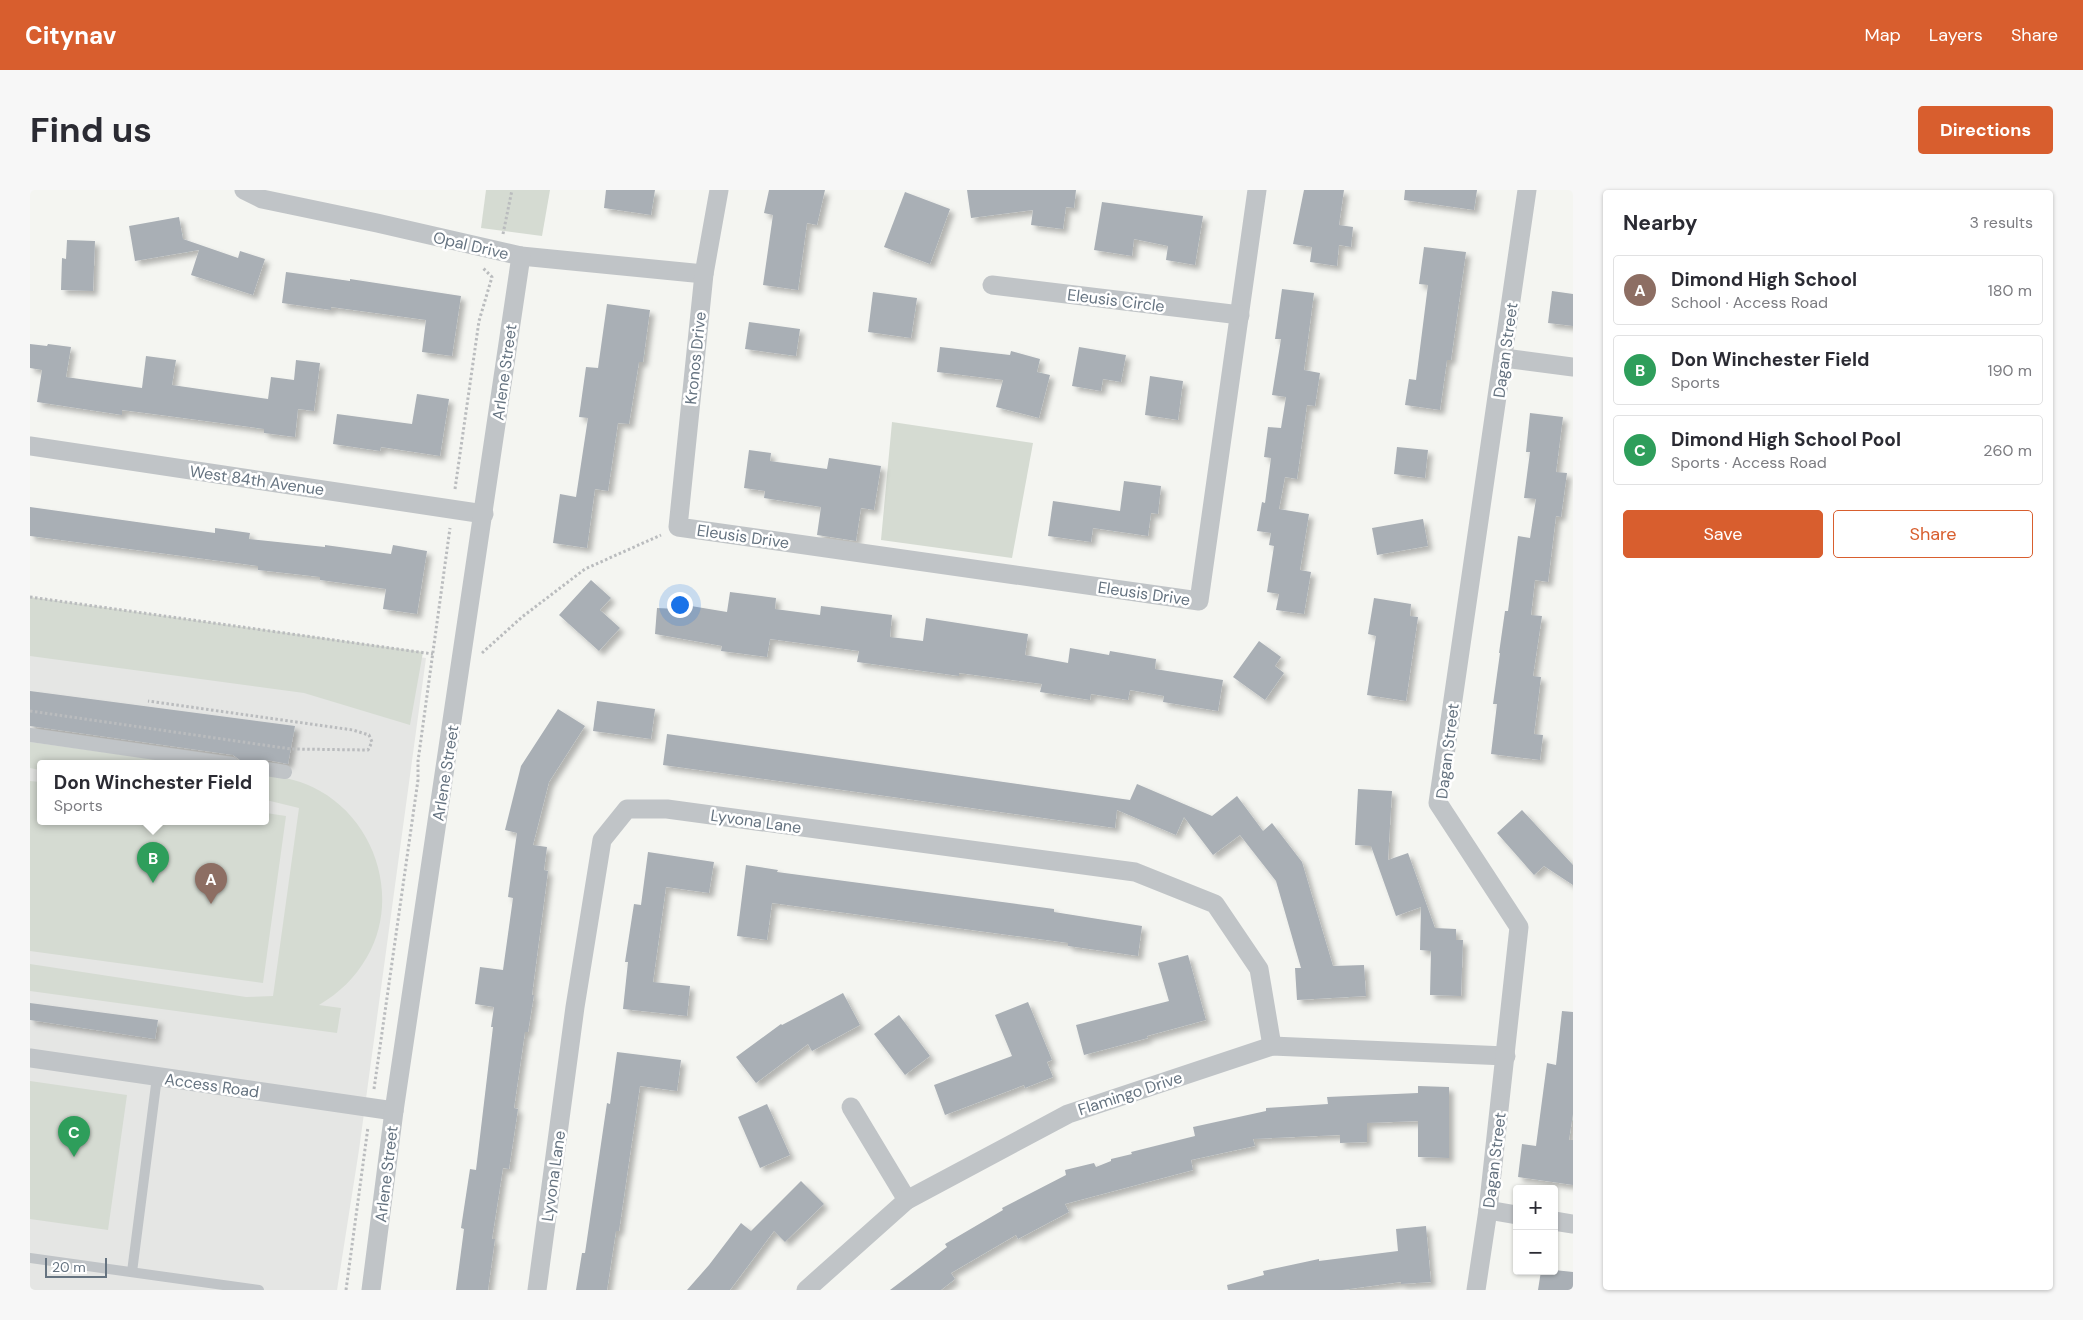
<!DOCTYPE html>
<meta charset="utf-8">
<style>
:root{--surface:#fff;--page:#f7f7f7;--text:#2b2b33;--muted:#7c7c81;--line:#e1e1e2;--accent:#d85e2e}
body{margin:0;font-family:"DM Sans",sans-serif;background:var(--page);color:var(--text)}
.controls{position:absolute;right:15px;bottom:15px;display:grid;overflow:hidden;border-radius:5px;box-shadow:0 1px 4px #0004}
.controls button{width:45px;height:45px;display:grid;place-items:center;padding:0;border:0;border-bottom:1px solid var(--line);background:var(--surface);color:var(--text);font:25px sans-serif}
.scale{position:absolute;left:15px;bottom:12px;width:62px;box-sizing:border-box;padding-left:5px;border:2px solid #657380;border-top:0;font-size:14px;line-height:18px;white-space:nowrap;color:#657380;-webkit-text-stroke:4px #fff;paint-order:stroke}
.you{position:absolute;left:649px;top:414px;width:18px;height:18px;margin:-12px;border:4px solid #fff;border-radius:50%;background:#1a73e8;box-shadow:0 0 0 8px #1a73e833}
.badge{display:grid;place-items:center;width:32px;height:32px;border-radius:50%;background:var(--accent);color:#fff;font-size:16px;font-weight:700}
.pin{position:absolute;translate:-50% -41px;filter:drop-shadow(0 1px 2px #0008)}
.pin::after{content:'';position:absolute;top:26px;width:18px;height:15px;background:inherit;clip-path:polygon(0 0,100% 0,50% 100%)}
.popup{position:absolute;left:7px;top:570px;width:232px;height:65px;box-sizing:border-box;display:grid;place-content:center;border-radius:5px;background:var(--surface);filter:drop-shadow(0 1px 4px #0005);font-size:16px;white-space:nowrap;color:var(--muted)}
.popup b{font-size:19px;color:var(--text)}
.popup::after{content:'';position:absolute;left:50%;top:100%;margin-left:-10px;border:10px solid transparent;border-top-color:var(--surface)}
.list{margin:0;padding:0;list-style:none}
h2{display:flex;justify-content:space-between;align-items:center;height:65px;margin:0;padding:0 20px;font-size:21px}
h2 small{font-size:16px;font-weight:400;color:var(--muted)}
.list li{display:grid;grid-template-columns:32px 1fr auto;gap:15px;align-items:center;box-sizing:border-box;height:70px;margin:0 10px 10px;padding:0 10px;border:1px solid var(--line);border-radius:5px}
.list b{display:block;font-size:19px;white-space:nowrap}
.list p{margin:0;font-size:16px;white-space:nowrap;color:var(--muted)}
.list em{font-size:16px;font-style:normal;color:var(--muted)}
.actions{display:flex;gap:10px;padding:15px 20px}
.actions a{flex:1;padding:11px 0;border:1px solid var(--accent);border-radius:5px;text-align:center;font-size:18px;color:var(--accent)}
.actions .main{background:var(--accent);color:#fff}
.map{position:relative;flex:none;width:1543px;height:1100px;overflow:hidden;border-radius:5px}
header{display:flex;align-items:center;gap:30px;box-sizing:border-box;height:70px;padding:0 25px;background:var(--accent);color:#fff}
header strong{font-size:24px}
nav{display:flex;gap:28px;margin-inline-start:auto;font-size:18px}
.intro{display:flex;align-items:center;justify-content:space-between;box-sizing:border-box;height:120px;padding:0 30px}
h1{margin:0;font-size:35px}
.button{padding:12px 22px;border-radius:5px;background:var(--accent);color:#fff;font-size:18px;font-weight:700}
main{display:flex;gap:30px;padding:0 30px}
aside{flex:1;background:var(--surface);border-radius:5px;box-shadow:0 1px 4px #0004}
.map>svg:first-child{display:block}
.built{fill:#e5e6e4;fill-rule:evenodd}
.green{fill:#d5dbd2}
.building{fill:#a9afb5;filter:url(#shadow)}
.lines{fill:none;stroke-linecap:round;stroke-linejoin:round}
.path{stroke:#babcbe;stroke-width:3;stroke-dasharray:2.5 2.5;stroke-linecap:butt}
.service{stroke:#c0c4c7;stroke-width:10}
.pedestrian{stroke:#c0c4c7;stroke-width:14}
.minor{stroke:#c0c4c7;stroke-width:19}
.labels{text-anchor:middle;stroke-width:5;stroke-linejoin:round;paint-order:stroke}
.street-label{font-size:16px;fill:#657380;stroke:#fff}
</style>
<header>
<strong>Citynav</strong>
<nav><a>Map</a><a>Layers</a><a>Share</a></nav>
</header>
<div class="intro"><h1>Find us</h1><a class="button">Directions</a></div>
<main>
<div class="map">
<svg width="1543" height="1100" viewBox="0 0 1543 1100">
<defs>
<filter id="shadow"><feDropShadow dx="4.5" dy="4.5" stdDeviation="2.5" flood-color="#0004"/></filter>
</defs>
<rect width="100%" height="100%" fill="#f4f5f1"/>
<!-- built -->
<path class="built" d="M0,414l396,54 -67,492 -22,140h-307zM11,574h225v58h-225z"/>
<!-- green -->
<g class="green">
<path d="M456,0h64l-8,46 -61,-8z"/>
<path d="M862,232l141,21 -21,115 -131,-18z"/>
<path d="M0,407l393,55 -13,73 -106,-32 -274,-37z"/>
<path d="M0,552l160,22h-149l-1,6 -10,-2z"/>
<path d="M236,585c18,2 37,6 54,16 57,32 80,109 47,166 -12,21 -28,36 -48,48l22,3 -4,25 -307,-42v-27l216,33 27,-1 26,-188 -33,-8z"/>
<path d="M0,591l10,1 1,40h225v-9l20,3 -23,167 -233,-32z"/>
<path d="M0,891l97,14 -19,135 -78,-11z"/>
</g>
<!-- building -->
<g class="building">
<path d="M576,0h49l-4,25 -47,-7z"/>
<path d="M739,0h56l-8,35 -10,-2 -9,67 -35,-5 10,-70 -9,-2z"/>
<path d="M937,0h109l-2,18 -8,-1 -3,22 -32,-4 2,-15 -62,8z"/>
<path d="M1274,0h40l-5,35 14,2 -2,20 -12,-2 -2,21 -27,-4 2,-15 -19,-3z"/>
<path d="M1375,0h72l-3,20 -70,-10z"/>
<path d="M875,2l45,17 -20,55 -46,-17z"/>
<path d="M1072,12l101,14 -8,49 -29,-5 2,-14 -34,-7 -2,17 -38,-6z"/>
<path d="M149,27l4,22 55,19 2,-7 25,8 -12,36 -62,-20 8,-25 -64,11 -6,-35z"/>
<path d="M37,50l28,1 -2,50 -32,-1 1,-32 4,1z"/>
<path d="M1394,57l42,5 -15,108h-4l-7,50 -35,-5 4,-26 7,1 12,-95 -9,-1z"/>
<path d="M256,82l64,9v-2l111,17 -9,60 -30,-4 4,-32 -95,-13v3l-49,-7z"/>
<path d="M1252,99l32,4 -10,77 16,3 -5,33 -8,-1 -10,74 -12,-2 -6,32 30,5 -9,56 11,2 -7,42 -28,-4 3,-16 -12,-2 7,-46 -5,-1 2,-12 -14,-2 5,-29 3,1 6,-45 -7,-1 4,-30 13,1 5,-31 -14,-2 9,-56h-6z"/>
<path d="M1522,101l21,3v32l-25,-3z"/>
<path d="M843,102l44,6 -6,40 -43,-6z"/>
<path d="M577,114l43,6 -7,52h-4l-10,62 -11,-1 -10,68 -13,-2 -8,59 -34,-5 7,-49 16,3 12,-79 -9,-1 7,-50 12,1z"/>
<path d="M719,132l51,7 -4,27 -51,-7z"/>
<path d="M0,154l17,2 1,-2 23,3 -5,30 76,11 4,-32 30,4 -4,25 96,14 3,-22 23,3 2,-20 24,3 -6,48 -16,-2 -3,28 -31,-4v-4l-96,-13 -46,-6v5l-85,-13 5,-32 -12,-2z"/>
<path d="M910,157l70,8 1,-4 29,8 -3,13 13,3 -11,43 -43,-11 7,-27 -66,-8z"/>
<path d="M1049,157l47,8 -5,27 -18,-3 -2,12 -29,-5z"/>
<path d="M1120,186l33,5 -5,39 -33,-5z"/>
<path d="M387,204l32,5 -9,57 -59,-9 -1,4 -47,-7 4,-30 75,10z"/>
<path d="M1500,223l33,4 -7,55 11,1 -6,44 -5,-1 -8,66 -13,-2 -4,35 11,1 -9,60 8,1 -7,57 9,1 -3,25 -49,-6 6,-50h-4l7,-51h-1l6,-42h3l10,-75 12,2 6,-39 -12,-1 6,-46h-4z"/>
<path d="M1367,257l31,3 -3,28 -31,-4z"/>
<path d="M719,260l22,3 -1,8 57,8 2,-11 52,8 -7,44 -13,-2 -5,33 -39,-6 4,-28 -57,-9 1,-7 -21,-3z"/>
<path d="M1094,291l37,5 -3,28 -7,-1 -3,23 -55,-8 -2,14 -43,-6 5,-35 67,10z"/>
<path d="M0,317l185,26v-5l35,5 -1,6 76,8v-2l66,9 2,-9 34,6 -10,63 -34,-5 3,-20 -66,-9v-3l-62,-7v-4l-228,-30z"/>
<path d="M1393,329l5,27 -51,9 -5,-27z"/>
<path d="M561,390l20,18 -11,12 20,18 -21,23 -40,-36z"/>
<path d="M700,402l46,6 -1,11 45,6 1,-9 71,9 -2,22 33,4 3,-23 102,16 -3,21 43,8 2,-15 39,7 1,-4 46,8 -1,10 68,11 -5,31 -55,-9 1,-6 -34,-6 -2,10 -37,-6 -1,6 -50,-8 2,-8 -83,-11v3l-102,-14 2,-11 -89,-12 -3,18 -46,-6 1,-5 -67,-12 2,-26 21,1 1,-5 48,8z"/>
<path d="M1344,408l37,6 -1,12 8,1 -12,84 -39,-6 9,-59 -8,-2z"/>
<path d="M1229,451l22,16 -6,9 9,7 -19,27 -32,-23z"/>
<path d="M0,501l265,35 -7,38 -21,-4 -7,3 -20,-3 -7,-5 -203,-29z"/>
<path d="M567,511l58,8 -4,30 -58,-8z"/>
<path d="M528,519l27,17 -36,56 -16,63 14,2 -3,23 4,1 -16,124h2l-6,37h-3l-11,76 4,1 -9,60 -6,-1 -11,71h3l-7,51h-32l8,-61 -3,-1 9,-59 6,1 17,-143h-2l3,-20 -19,-3 5,-37 23,3 10,-72 -5,-1 9,-64 -12,-3 16,-64z"/>
<path d="M637,544l463,66 7,-16 75,32 25,-20 26,35 9,-8 30,39 31,104 31,-1 2,31 -69,4 -2,-32h6l-25,-87 -36,-46 -27,20 -29,-38 -8,18 -59,-25 -2,18 -452,-63z"/>
<path d="M1328,599l34,2 -4,69 20,-7 27,75 21,1v11h7l-2,56 -31,-1 1,-44 -11,-1 1,-43 -25,9 -25,-70 -16,-1z"/>
<path d="M1492,620l51,55v20l-29,-19 -10,9 -37,-42z"/>
<path d="M618,662l66,10 -5,31 -43,-6 -13,95 37,4 -3,30 -64,-7 5,-47h-3l9,-58 7,1z"/>
<path d="M716,675l32,5 -1,2 277,37v3l88,14 -4,30 -70,-10v-3l-296,-40 -5,37 -30,-4z"/>
<path d="M1158,765l18,65 -59,16 1,2 -64,17 -8,-30 93,-24 -11,-38z"/>
<path d="M813,803l17,32 -48,26 -4,-7 -52,39 -20,-26 45,-33 1,1z"/>
<path d="M998,812l24,58 -5,2 6,15 -28,11 -1,-3 -79,30 -11,-30 78,-29 -17,-41z"/>
<path d="M0,813l128,17 -3,19 -125,-19z"/>
<path d="M1532,821l11,1v102l-4,26h4v45l-55,-8 4,-33 14,2 11,-83 9,2z"/>
<path d="M869,825l31,41 -25,19 -31,-41z"/>
<path d="M587,862l64,8 -4,31 -37,-5 -21,145h-3l-9,59h-31l6,-37h3l22,-150 3,1z"/>
<path d="M1388,896l31,1v71l-31,-1v-36l-51,2v19l-27,1v-8l-87,4 2,7 -64,14 2,10 -128,34 4,8 -51,27 -2,-4 -65,38 4,6 -14,11h-51l57,-43 -2,-3 58,-34 -1,-2 64,-33 -1,-5 29,-7 2,4 15,-6v-2l21,-5 -1,-2 64,-16 -2,-9 73,-16v-3l62,-4 -1,-7 91,-4z"/>
<path d="M737,914l23,51 -30,13 -22,-51z"/>
<path d="M771,991l23,23 -39,38 -11,-11 -44,59h-43l22,-25 32,-42 10,8z"/>
<path d="M1396,1036l5,56 -30,2v-2l-59,8h-114l-1,-5 37,-10 -1,-4 56,-12v2l79,-10 -2,-22z"/>
<path d="M1524,1080l19,2v18h-35l3,-19h13z"/>
</g>
<g class="lines">
<!-- path -->
<g class="path">
<path d="M473,44l9,-44"/>
<path d="M425,299l24,-168 13,-44 -9,-9"/>
<path d="M0,407l403,57"/>
<path d="M452,463l40,-36 63,-48 76,-34"/>
<path d="M0,521l261,38 77,1 4,-8 -3,-7 -16,-5 -205,-29"/>
<path d="M344,899l44,-309v-19l32,-233"/>
<path d="M316,1100l22,-163"/>
</g>
<!-- service -->
<g class="service">
<path d="M0,1068l229,32"/>
<path d="M102,1082l25,-195"/>
</g>
<!-- pedestrian -->
<g class="pedestrian">
<path d="M0,545l202,29"/>
<path d="M236,579l19,3"/>
</g>
<!-- minor -->
<g class="minor">
<path d="M214,0l18,9 115,24 144,33 183,18"/>
<path d="M689,0l-15,84 -26,253 521,74 58,-411"/>
<path d="M962,95l248,30"/>
<path d="M1474,168l69,9"/>
<path d="M0,256l454,68"/>
<path d="M0,868l364,53"/>
<path d="M821,917l56,93"/>
<path d="M1458,1020l29,5"/>
<path d="M1524,1031l19,3"/>
<path d="M341,1100l23,-179 127,-855"/>
<path d="M507,1100l38,-283 27,-167 25,-31h40l468,63 80,32 44,65 13,77"/>
<path d="M776,1100l101,-90 161,-86 204,-68 234,10"/>
<path d="M1446,1100l12,-80 31,-283 -81,-124 89,-613"/>
</g>
</g>
<g class="labels">
<!-- street labels -->
<g class="street-label">
<text transform="translate(441 55) rotate(13)" y="6">Opal Drive</text>
<text transform="translate(1086 110) rotate(7)" y="6">Eleusis Circle</text>
<text transform="translate(1475 160) rotate(-82)" y="6">Dagan Street</text>
<text transform="translate(665 168) rotate(-84)" y="6">Kronos Drive</text>
<text transform="translate(474 182) rotate(-82)" y="6">Arlene Street</text>
<text transform="translate(227 290) rotate(8)" y="6">West 84th Avenue</text>
<text transform="translate(713 346) rotate(8)" y="6">Eleusis Drive</text>
<text transform="translate(1114 403) rotate(8)" y="6">Eleusis Drive</text>
<text transform="translate(1417 561) rotate(-83)" y="6">Dagan Street</text>
<text transform="translate(415 583) rotate(-81)" y="6">Arlene Street</text>
<text transform="translate(726 631) rotate(8)" y="6">Lyvona Lane</text>
<text transform="translate(182 895) rotate(8)" y="6">Access Road</text>
<text transform="translate(1100 903) rotate(-18)" y="6">Flamingo Drive</text>
<text transform="translate(1464 970) rotate(-83)" y="6">Dagan Street</text>
<text transform="translate(356 984) rotate(-83)" y="6">Arlene Street</text>
<text transform="translate(523 986) rotate(-82)" y="6">Lyvona Lane</text>
</g>
</g>
</svg>
<div class="controls">
<button>+</button>
<button>−</button>
</div>
<div class="scale">20 m</div>
<div class="you"></div>
<div class="pin badge" style="left:181px;top:714px;background:#8d6e63">A</div>
<div class="pin badge" style="left:123px;top:693px;background:#2e9e5b">B</div>
<div class="popup"><b>Don Winchester Field</b>Sports</div>
<div class="pin badge" style="left:44px;top:967px;background:#2e9e5b">C</div>
</div>
<aside>
<h2>Nearby<small>3 results</small></h2>
<ul class="list">
<li><span class="badge" style="background:#8d6e63">A</span><div><b>Dimond High School</b><p>School · Access Road</p></div><em>180 m</em></li>
<li><span class="badge" style="background:#2e9e5b">B</span><div><b>Don Winchester Field</b><p>Sports</p></div><em>190 m</em></li>
<li><span class="badge" style="background:#2e9e5b">C</span><div><b>Dimond High School Pool</b><p>Sports · Access Road</p></div><em>260 m</em></li>
</ul>
<div class="actions"><a class="main">Save</a><a>Share</a></div>
</aside>
</main>
